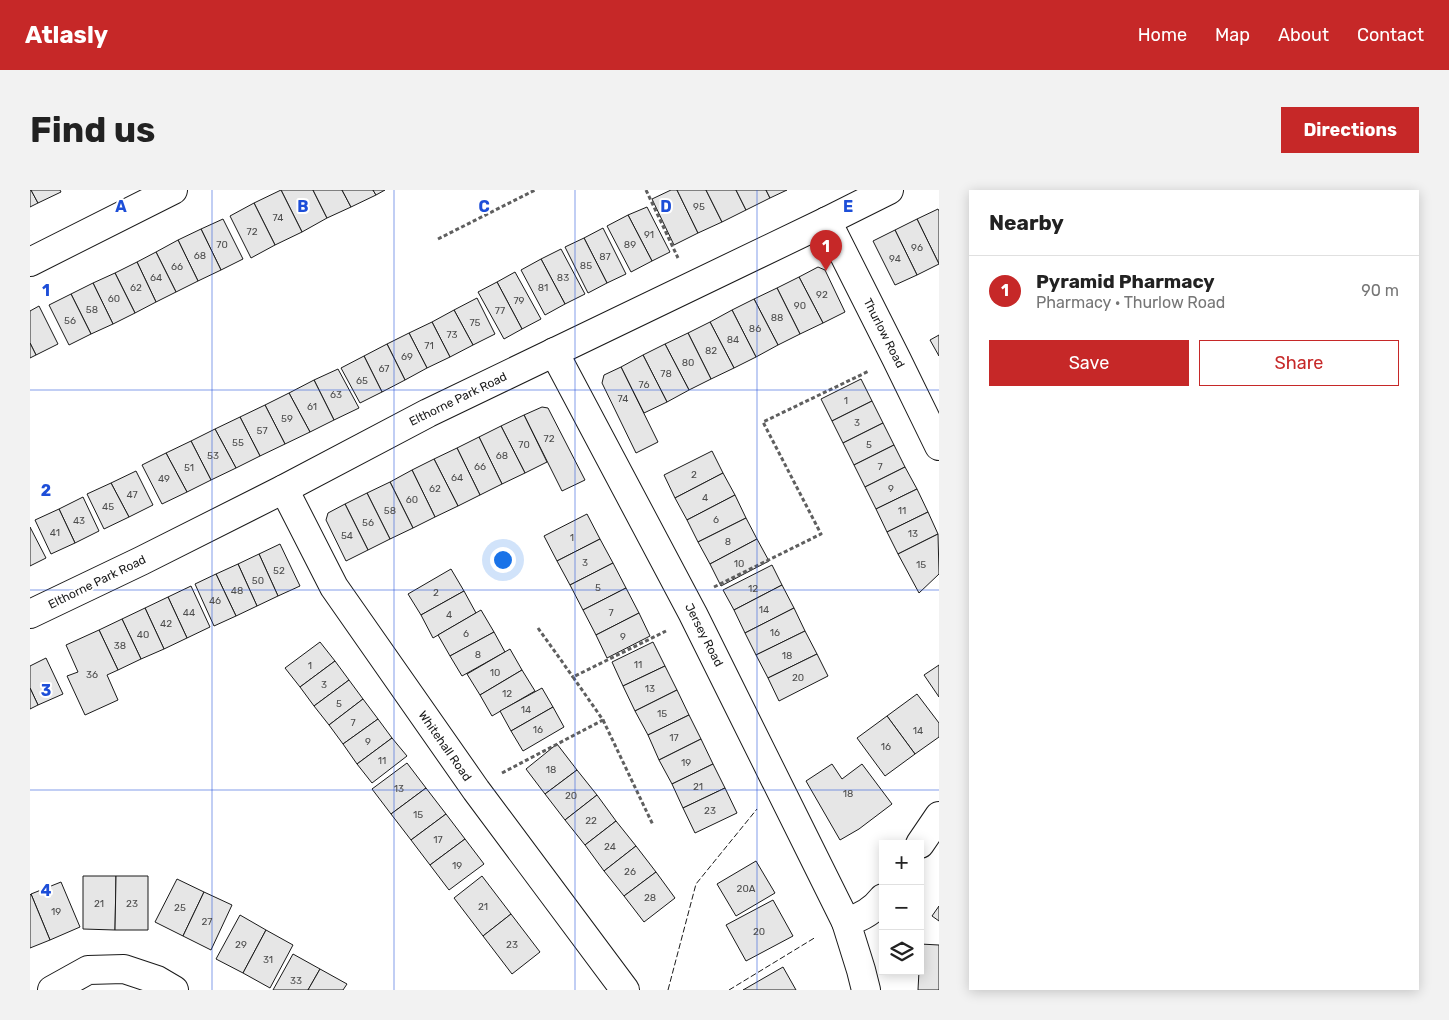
<!DOCTYPE html>
<meta charset="utf-8">
<style>
:root{--surface:#fff;--page:#f2f2f2;--text:#222;--muted:#767676;--line:#e0e0e0;--accent:#c62828}
body{margin:0;font-family:Rubik,sans-serif;background:var(--page);color:var(--text)}
.controls{position:absolute;right:15px;bottom:15px;display:grid;overflow:hidden;border-radius:0px;box-shadow:0 2px 12px #0003}
.controls button{width:45px;height:45px;display:grid;place-items:center;padding:0;border:0;border-bottom:1px solid var(--line);background:var(--surface);color:var(--text);font:25px sans-serif}
.you{position:absolute;left:472px;top:369px;width:18px;height:18px;margin:-12px;border:4px solid #fff;border-radius:50%;background:#1a73e8;box-shadow:0 0 0 8px #1a73e833}
.badge{display:grid;place-items:center;width:32px;height:32px;border-radius:50%;background:var(--accent);color:#fff;font-size:16px;font-weight:700}
.pin{position:absolute;translate:-50% -41px;filter:drop-shadow(0 1px 2px #0008)}
.pin::after{content:'';position:absolute;top:26px;width:18px;height:15px;background:inherit;clip-path:polygon(0 0,100% 0,50% 100%)}
.list{margin:0;padding:0;list-style:none}
h2{display:flex;justify-content:space-between;align-items:center;height:65px;margin:0;padding:0 20px;font-size:21px}
h2 small{font-size:16px;font-weight:400;color:var(--muted)}
.list li{display:grid;grid-template-columns:32px 1fr auto;gap:15px;align-items:center;box-sizing:border-box;height:70px;padding:0 20px;border-top:1px solid var(--line)}
.list b{display:block;font-size:19px;white-space:nowrap}
.list p{margin:0;font-size:16px;white-space:nowrap;color:var(--muted)}
.list em{font-size:16px;font-style:normal;color:var(--muted)}
.actions{display:flex;gap:10px;padding:15px 20px}
.actions a{flex:1;padding:11px 0;border:1px solid var(--accent);border-radius:0px;text-align:center;font-size:18px;color:var(--accent)}
.actions .main{background:var(--accent);color:#fff}
.icon{flex:none;width:28px;height:28px;fill:none;stroke:currentColor;stroke-width:2;stroke-linecap:round;stroke-linejoin:round}
.map{position:relative;flex:none;width:909px;height:800px;overflow:hidden;border-radius:0px}
header{display:flex;align-items:center;gap:30px;box-sizing:border-box;height:70px;padding:0 25px;background:var(--accent);color:#fff}
header strong{font-size:24px}
nav{display:flex;gap:28px;margin-inline-start:auto;font-size:18px}
.intro{display:flex;align-items:center;justify-content:space-between;box-sizing:border-box;height:120px;padding:0 30px}
h1{margin:0;font-size:35px}
.button{padding:12px 22px;border-radius:0px;background:var(--accent);color:#fff;font-size:18px;font-weight:700}
main{display:flex;gap:30px;padding:0 30px}
aside{flex:1;background:var(--surface);border-radius:0px;box-shadow:0 2px 12px #0003}
.map>svg:first-child{display:block}
.building{fill:#e6e6e6;stroke:#1a1a1a}
.lines{fill:none;stroke-linecap:round;stroke-linejoin:round}
.street-casing{stroke:#1a1a1a;stroke-width:30}
.path{stroke:#5f5f5f;stroke-width:3;stroke-dasharray:4 2.5;stroke-linecap:butt}
.street{stroke:#fff;stroke-width:28}
.fence{stroke:#1a1a1a;stroke-width:1;stroke-dasharray:6 2.5;stroke-linecap:butt}
.grid{fill:none;stroke:#1d4ed8;stroke-width:1;stroke-opacity:0.55}
.labels{text-anchor:middle;stroke-width:4;stroke-linejoin:round;paint-order:stroke}
.number-label{font-size:10px;fill:#4d4d4d}
.street-label{font-size:12px;fill:#1a1a1a;stroke:#fff}
.grid-label{font-size:16px;text-anchor:middle;font-weight:bold;fill:#1d4ed8;stroke:#fff;stroke-width:4;stroke-linejoin:round;paint-order:stroke}
</style>
<header>
<strong>Atlasly</strong>
<nav><a>Home</a><a>Map</a><a>About</a><a>Contact</a></nav>
</header>
<div class="intro"><h1>Find us</h1><a class="button">Directions</a></div>
<main>
<div class="map">
<svg width="909" height="800" viewBox="0 0 909 800">
<rect width="100%" height="100%" fill="#fff"/>
<!-- building -->
<g class="building">
<path d="M0,0h1l7,13 -8,4z"/>
<path d="M1,0h29l1,2 -23,11z"/>
<path d="M251,0h32l14,28 -25,14z"/>
<path d="M251,0l21,42 -27,13 -21,-42z"/>
<path d="M283,0h29l9,17 -24,11z"/>
<path d="M312,0h31l3,5 -25,12z"/>
<path d="M343,0h12l-9,5z"/>
<path d="M641,0h6l21,43 -24,12 -22,-46z"/>
<path d="M647,0h29l16,32 -24,11z"/>
<path d="M676,0h30l10,20 -24,12z"/>
<path d="M706,0h30l4,8 -24,12z"/>
<path d="M736,0h21l-17,8z"/>
<path d="M224,13l21,42 -24,13 -21,-42z"/>
<path d="M617,17l23,45 -18,9 -24,-46z"/>
<path d="M908,19l1,2v53l-22,-45z"/>
<path d="M598,25l24,46 -21,11 -24,-46z"/>
<path d="M193,29l20,40 -22,11 -20,-41z"/>
<path d="M887,29l22,45 -22,11 -22,-45z"/>
<path d="M573,38l23,46 -19,9 -23,-45z"/>
<path d="M171,39l20,41 -23,11 -20,-41z"/>
<path d="M865,40l22,45 -22,10 -22,-44z"/>
<path d="M554,48l23,45 -19,10 -23,-46z"/>
<path d="M148,50l20,41 -22,11 -20,-40z"/>
<path d="M531,59l24,45 -20,10 -24,-45z"/>
<path d="M126,62l20,40 -20,10 -19,-40z"/>
<path d="M511,69l24,45 -20,11 -24,-45z"/>
<path d="M107,72l19,40 -21,11 -20,-40z"/>
<path d="M788,77l7,3 20,42 -22,11 -24,-46z"/>
<path d="M485,82l26,47 -19,10 -25,-47z"/>
<path d="M85,83l20,40 -22,11 -20,-41z"/>
<path d="M769,87l24,46 -23,11 -23,-46z"/>
<path d="M467,92l25,47 -18,10 -26,-47z"/>
<path d="M63,93l20,41 -22,10 -20,-40z"/>
<path d="M747,98l23,46 -22,11 -24,-46z"/>
<path d="M41,104l20,40 -22,11 -20,-40z"/>
<path d="M447,108l18,36 -22,11 -19,-35z"/>
<path d="M724,109l24,46 -22,12 -24,-47z"/>
<path d="M9,116l19,38 -22,11 -6,-12v-32z"/>
<path d="M424,120l19,35 -23,12 -18,-35z"/>
<path d="M702,120l24,47 -22,11 -24,-46z"/>
<path d="M402,132l18,35 -23,11 -18,-35z"/>
<path d="M680,132l24,46 -23,11 -23,-46z"/>
<path d="M379,143l18,35 -22,12 -18,-36z"/>
<path d="M658,143l23,46 -22,11 -24,-46z"/>
<path d="M909,145v21l-9,-16z"/>
<path d="M0,153l6,12 -6,3z"/>
<path d="M357,154l18,36 -23,12 -18,-36z"/>
<path d="M635,154l24,46 -22,12 -24,-47z"/>
<path d="M613,165l24,47 -23,11 -23,-46z"/>
<path d="M334,166l18,36 -22,11 -19,-35z"/>
<path d="M591,177l37,75 -22,11 -34,-70 2,-8z"/>
<path d="M308,179l21,39 -25,12 -20,-40z"/>
<path d="M831,189l11,22 -40,20 -11,-22z"/>
<path d="M284,190l20,40 -24,12 -21,-39z"/>
<path d="M259,203l21,39 -25,12 -20,-39z"/>
<path d="M842,211l11,22 -40,20 -11,-22z"/>
<path d="M235,215l20,39 -25,12 -20,-39z"/>
<path d="M512,217l6,1 37,72 -23,11 -38,-76z"/>
<path d="M494,225l23,47 -22,11 -24,-47z"/>
<path d="M210,227l20,39 -24,12 -21,-39z"/>
<path d="M853,233l11,22 -40,20 -11,-22z"/>
<path d="M471,236l24,47 -23,11 -23,-47z"/>
<path d="M185,239l21,39 -25,12 -20,-39z"/>
<path d="M449,247l23,47 -22,11 -23,-47z"/>
<path d="M161,251l20,39 -24,12 -21,-39z"/>
<path d="M864,255l11,22 -40,20 -11,-22z"/>
<path d="M427,258l23,47 -22,11 -24,-47z"/>
<path d="M682,261l11,22 -48,25 -11,-23z"/>
<path d="M136,263l21,39 -25,12 -20,-39z"/>
<path d="M404,269l24,47 -23,11 -23,-47z"/>
<path d="M875,277l12,22 -41,20 -11,-22z"/>
<path d="M382,280l23,47 -22,11 -23,-46z"/>
<path d="M106,281l17,34 -24,12 -18,-34z"/>
<path d="M693,283l12,22 -48,25 -12,-22z"/>
<path d="M360,292l23,46 -23,11 -23,-46z"/>
<path d="M81,293l18,34 -25,12 -17,-35z"/>
<path d="M887,299l11,23 -41,20 -11,-23z"/>
<path d="M337,303l23,46 -22,11 -23,-46z"/>
<path d="M705,305l11,23 -48,24 -11,-22z"/>
<path d="M53,307l16,34 -24,12 -16,-34z"/>
<path d="M315,314l23,46 -22,11 -20,-41 2,-7z"/>
<path d="M29,319l16,34 -24,11 -16,-34z"/>
<path d="M898,322l10,22 -40,20 -11,-22z"/>
<path d="M557,324l13,25 -43,22 -13,-25z"/>
<path d="M716,328l11,21 -47,25 -12,-22z"/>
<path d="M0,337l16,31 -16,8z"/>
<path d="M908,344l1,40 -20,19 -21,-39z"/>
<path d="M570,349l13,24 -43,22 -13,-24z"/>
<path d="M727,349l12,22 -48,25 -11,-22z"/>
<path d="M250,354l20,42 -22,10 -19,-42z"/>
<path d="M229,364l19,42 -21,10 -19,-42z"/>
<path d="M583,373l13,25 -43,22 -13,-25z"/>
<path d="M208,374l19,42 -21,10 -20,-42z"/>
<path d="M742,375l10,20 -48,25 -11,-20z"/>
<path d="M421,379l13,22 -43,24 -13,-21z"/>
<path d="M186,384l20,42 -22,10 -19,-42z"/>
<path d="M752,395l12,23 -49,25 -11,-23z"/>
<path d="M161,396l19,41 -23,11 -19,-41z"/>
<path d="M596,398l13,25 -43,22 -13,-25z"/>
<path d="M434,401l12,22 -43,25 -12,-23z"/>
<path d="M138,407l19,41 -23,11 -19,-41z"/>
<path d="M115,418l19,41 -23,10 -19,-40z"/>
<path d="M764,418l11,23 -49,24 -11,-22z"/>
<path d="M451,420l13,22 -44,24 -12,-21z"/>
<path d="M609,423l11,23 -43,22 -11,-23z"/>
<path d="M92,429l19,40 -23,11 -19,-40z"/>
<path d="M69,440l19,40 -11,5 11,25 -33,15 -18,-39 11,-4 -12,-27z"/>
<path d="M775,441l12,23 -49,24 -12,-23z"/>
<path d="M464,442l11,20 -43,24 -12,-20z"/>
<path d="M290,452l15,19 -35,26 -15,-19z"/>
<path d="M623,452l12,24 -42,20 -11,-24z"/>
<path d="M480,459l12,21 -42,25 -13,-21z"/>
<path d="M787,464l11,22 -49,25 -11,-23z"/>
<path d="M16,468l17,36 -25,11 -8,-17v-22z"/>
<path d="M305,471l14,19 -35,26 -14,-19z"/>
<path d="M909,475v32l-15,-22z"/>
<path d="M635,476l12,24 -42,21 -12,-25z"/>
<path d="M492,480l13,21 -43,25 -12,-21z"/>
<path d="M319,490l14,19 -34,26 -15,-19z"/>
<path d="M0,498l8,17 -8,4z"/>
<path d="M512,498l11,19 -42,24 -11,-20z"/>
<path d="M647,500l12,25 -41,20 -13,-24z"/>
<path d="M887,504l22,29v14l-24,17 -28,-38z"/>
<path d="M333,509l15,20 -35,25 -14,-19z"/>
<path d="M523,517l11,20 -41,24 -12,-20z"/>
<path d="M659,525l12,24 -42,21 -11,-25z"/>
<path d="M857,526l28,38 -30,22 -28,-38z"/>
<path d="M348,529l14,19 -35,26 -14,-20z"/>
<path d="M362,548l15,18 -35,27 -15,-19z"/>
<path d="M671,549l12,25 -41,20 -13,-24z"/>
<path d="M527,554l20,26 -32,24 -19,-25z"/>
<path d="M377,573l19,25 -35,26 -19,-25z"/>
<path d="M683,574l12,24 -42,20 -11,-24z"/>
<path d="M802,574l10,15 20,-15 30,40 -33,25 -19,11 -34,-59z"/>
<path d="M547,580l20,25 -32,25 -20,-26z"/>
<path d="M396,598l20,26 -35,26 -20,-26z"/>
<path d="M695,598l12,25 -42,20 -12,-25z"/>
<path d="M567,605l19,26 -31,24 -20,-25z"/>
<path d="M416,624l19,25 -35,26 -19,-25z"/>
<path d="M586,631l20,25 -32,25 -19,-26z"/>
<path d="M435,649l19,25 -35,26 -19,-25z"/>
<path d="M606,656l20,26 -32,24 -20,-25z"/>
<path d="M726,671l19,32 -39,23 -19,-32z"/>
<path d="M626,682l19,26 -31,24 -20,-26z"/>
<path d="M53,686h33l-1,54 -32,-1z"/>
<path d="M86,686h32v54h-33z"/>
<path d="M452,686l29,38 -28,22 -29,-38z"/>
<path d="M147,689l27,13 -21,44 -28,-14z"/>
<path d="M31,692l19,45 -30,13 -19,-46z"/>
<path d="M174,702l28,13 -21,45 -28,-14z"/>
<path d="M1,704l19,46 -20,8v-53z"/>
<path d="M743,710l20,36 -47,25 -20,-36z"/>
<path d="M909,716v15l-7,-5z"/>
<path d="M481,724l29,38 -28,22 -29,-38z"/>
<path d="M210,725l26,15 -23,43 -27,-14z"/>
<path d="M236,740l27,15 -23,43 -27,-15z"/>
<path d="M890,754l19,1v45h-21l1,-19h1z"/>
<path d="M263,764l27,15 -12,21h-35z"/>
<path d="M753,777l13,23h-53z"/>
<path d="M290,779l27,15 -4,6h-35z"/>
</g>
<g class="lines">
<defs>
<g id="street">
<path d="M797,31l69,137 43,88"/>
<path d="M0,72l143,-72"/>
<path d="M524,162l139,262 153,308"/>
<path d="M254,299l50,98 142,203 149,200"/>
<path d="M0,424l111,-53 143,-72 144,-76 399,-192 62,-31"/>
<path d="M890,654l19,-28"/>
<path d="M22,800l36,-20 36,-1 33,11 17,10"/>
<path d="M836,800l-5,-20 -15,-48c14,-4 28,-12 37,-24"/>
</g>
</defs>
<!-- street casing -->
<use href="#street" class="street-casing"/>
<!-- path -->
<g class="path">
<path d="M616,0l32,68"/>
<path d="M408,49l97,-49"/>
<path d="M684,397l107,-53 -58,-112 106,-51"/>
<path d="M508,438l35,49"/>
<path d="M573,530l50,105"/>
<path d="M472,583l101,-53 -30,-43 93,-46"/>
</g>
<!-- street -->
<use href="#street" class="street"/>
<!-- fence -->
<g class="fence">
<path d="M638,800l28,-106 61,-75"/>
<path d="M699,800l87,-53"/>
</g>
</g>
<!-- grid -->
<path class="grid" d="M182,0v800M364,0v800M545,0v800M727,0v800M0,200h909M0,400h909M0,600h909"/>
<g class="labels">
<!-- number labels -->
<g class="number-label">
<text x="669" y="20">95</text>
<text x="248" y="31">74</text>
<text x="222" y="45">72</text>
<text x="619" y="48">91</text>
<text x="192" y="58">70</text>
<text x="600" y="58">89</text>
<text x="887" y="61">96</text>
<text x="170" y="69">68</text>
<text x="575" y="70">87</text>
<text x="865" y="72">94</text>
<text x="556" y="79">85</text>
<text x="147" y="80">66</text>
<text x="126" y="91">64</text>
<text x="533" y="91">83</text>
<text x="106" y="101">62</text>
<text x="513" y="101">81</text>
<text x="792" y="108">92</text>
<text x="84" y="112">60</text>
<text x="489" y="114">79</text>
<text x="770" y="119">90</text>
<text x="62" y="123">58</text>
<text x="470" y="124">77</text>
<text x="747" y="131">88</text>
<text x="40" y="134">56</text>
<text x="445" y="136">75</text>
<text x="725" y="142">86</text>
<text x="422" y="148">73</text>
<text x="703" y="153">84</text>
<text x="399" y="159">71</text>
<text x="681" y="164">82</text>
<text x="377" y="170">69</text>
<text x="658" y="176">80</text>
<text x="354" y="182">67</text>
<text x="636" y="187">78</text>
<text x="332" y="194">65</text>
<text x="614" y="198">76</text>
<text x="306" y="208">63</text>
<text x="593" y="212">74</text>
<text x="816" y="214">1</text>
<text x="282" y="220">61</text>
<text x="257" y="232">59</text>
<text x="827" y="236">3</text>
<text x="232" y="244">57</text>
<text x="519" y="252">72</text>
<text x="208" y="256">55</text>
<text x="494" y="258">70</text>
<text x="839" y="258">5</text>
<text x="183" y="269">53</text>
<text x="472" y="269">68</text>
<text x="450" y="280">66</text>
<text x="850" y="280">7</text>
<text x="159" y="281">51</text>
<text x="664" y="288">2</text>
<text x="427" y="291">64</text>
<text x="134" y="292">49</text>
<text x="405" y="302">62</text>
<text x="861" y="302">9</text>
<text x="102" y="308">47</text>
<text x="675" y="311">4</text>
<text x="382" y="313">60</text>
<text x="78" y="320">45</text>
<text x="360" y="324">58</text>
<text x="872" y="324">11</text>
<text x="686" y="333">6</text>
<text x="49" y="334">43</text>
<text x="338" y="336">56</text>
<text x="25" y="346">41</text>
<text x="883" y="347">13</text>
<text x="317" y="349">54</text>
<text x="542" y="351">1</text>
<text x="698" y="355">8</text>
<text x="555" y="376">3</text>
<text x="709" y="377">10</text>
<text x="891" y="378">15</text>
<text x="249" y="384">52</text>
<text x="228" y="394">50</text>
<text x="568" y="401">5</text>
<text x="723" y="402">12</text>
<text x="207" y="404">48</text>
<text x="406" y="406">2</text>
<text x="185" y="414">46</text>
<text x="734" y="423">14</text>
<text x="159" y="426">44</text>
<text x="581" y="426">7</text>
<text x="419" y="428">4</text>
<text x="136" y="437">42</text>
<text x="745" y="446">16</text>
<text x="436" y="447">6</text>
<text x="113" y="448">40</text>
<text x="593" y="450">9</text>
<text x="90" y="459">38</text>
<text x="448" y="468">8</text>
<text x="757" y="469">18</text>
<text x="608" y="478">11</text>
<text x="280" y="479">1</text>
<text x="465" y="486">10</text>
<text x="62" y="488">36</text>
<text x="768" y="491">20</text>
<text x="294" y="498">3</text>
<text x="620" y="502">13</text>
<text x="477" y="507">12</text>
<text x="309" y="517">5</text>
<text x="496" y="523">14</text>
<text x="632" y="527">15</text>
<text x="323" y="536">7</text>
<text x="508" y="543">16</text>
<text x="888" y="544">14</text>
<text x="644" y="551">17</text>
<text x="338" y="555">9</text>
<text x="856" y="560">16</text>
<text x="352" y="574">11</text>
<text x="656" y="576">19</text>
<text x="521" y="583">18</text>
<text x="668" y="600">21</text>
<text x="369" y="602">13</text>
<text x="818" y="607">18</text>
<text x="541" y="609">20</text>
<text x="680" y="624">23</text>
<text x="388" y="628">15</text>
<text x="561" y="634">22</text>
<text x="408" y="653">17</text>
<text x="580" y="660">24</text>
<text x="427" y="679">19</text>
<text x="600" y="685">26</text>
<text x="716" y="702">20A</text>
<text x="620" y="711">28</text>
<text x="69" y="717">21</text>
<text x="102" y="717">23</text>
<text x="453" y="720">21</text>
<text x="150" y="721">25</text>
<text x="26" y="725">19</text>
<text x="177" y="735">27</text>
<text x="729" y="745">20</text>
<text x="211" y="758">29</text>
<text x="482" y="758">23</text>
<text x="238" y="773">31</text>
<text x="266" y="794">33</text>
</g>
<!-- street labels -->
<g class="street-label">
<text transform="translate(854 143) rotate(63)" y="4">Thurlow Road</text>
<text transform="translate(428 209) rotate(-26)" y="4">Elthorne Park Road</text>
<text transform="translate(67 392) rotate(-26)" y="4">Elthorne Park Road</text>
<text transform="translate(674 445) rotate(63)" y="4">Jersey Road</text>
<text transform="translate(415 556) rotate(55)" y="4">Whitehall Road</text>
</g>
</g>
<g class="grid-label">
<text x="91" y="22">A</text>
<text x="273" y="22">B</text>
<text x="454" y="22">C</text>
<text x="636" y="22">D</text>
<text x="818" y="22">E</text>
<text x="16" y="106">1</text>
<text x="16" y="306">2</text>
<text x="16" y="506">3</text>
<text x="16" y="706">4</text>
</g>
</svg>
<div class="controls">
<button>+</button>
<button>−</button>
<button><svg class="icon" aria-label="layers" viewBox="0 0 24 24"><path d="M12 4l9 5-9 5-9-5zM3 14l9 5 9-5"/></svg></button>
</div>
<div class="you"></div>
<div class="pin badge" style="left:796px;top:81px">1</div>
</div>
<aside>
<h2>Nearby<small></small></h2>
<ul class="list">
<li><span class="badge">1</span><div><b>Pyramid Pharmacy</b><p>Pharmacy · Thurlow Road</p></div><em>90 m</em></li>
</ul>
<div class="actions"><a class="main">Save</a><a>Share</a></div>
</aside>
</main>
